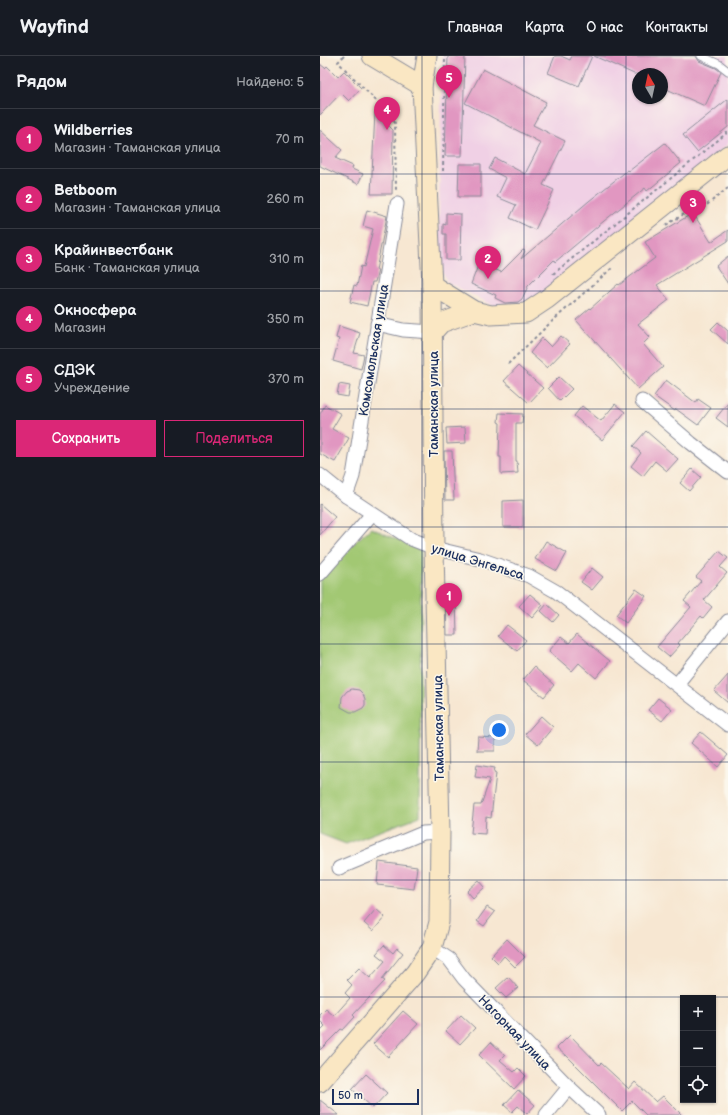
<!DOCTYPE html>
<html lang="ru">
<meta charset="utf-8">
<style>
:root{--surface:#171b24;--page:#242831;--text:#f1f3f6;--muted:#9ea1a6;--line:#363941;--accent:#db2777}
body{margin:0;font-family:"Balsamiq Sans",sans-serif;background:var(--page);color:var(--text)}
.controls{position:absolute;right:12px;bottom:12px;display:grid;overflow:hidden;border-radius:0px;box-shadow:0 1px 3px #0004}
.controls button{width:36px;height:36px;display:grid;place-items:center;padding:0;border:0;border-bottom:1px solid var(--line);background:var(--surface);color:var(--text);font:20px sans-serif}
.compass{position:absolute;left:312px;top:12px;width:36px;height:36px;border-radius:50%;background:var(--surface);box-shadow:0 1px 3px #0004;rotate:351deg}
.scale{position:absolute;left:12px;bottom:10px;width:87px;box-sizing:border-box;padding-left:4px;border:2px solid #1b2f5e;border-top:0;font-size:11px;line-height:14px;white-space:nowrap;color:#1b2f5e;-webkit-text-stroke:3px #fbf7ec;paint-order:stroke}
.you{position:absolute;left:179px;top:674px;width:14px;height:14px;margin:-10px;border:3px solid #fff;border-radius:50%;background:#1a73e8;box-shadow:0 0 0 6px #1a73e833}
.badge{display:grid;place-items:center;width:26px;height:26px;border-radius:50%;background:var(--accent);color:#fff;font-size:13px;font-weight:700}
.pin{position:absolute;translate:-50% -33px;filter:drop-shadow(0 1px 2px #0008)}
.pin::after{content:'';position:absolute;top:21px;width:14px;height:12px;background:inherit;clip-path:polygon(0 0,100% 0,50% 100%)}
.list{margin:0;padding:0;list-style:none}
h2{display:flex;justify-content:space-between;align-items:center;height:52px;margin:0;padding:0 16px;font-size:17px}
h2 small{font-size:13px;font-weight:400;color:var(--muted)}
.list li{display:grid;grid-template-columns:26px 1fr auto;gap:12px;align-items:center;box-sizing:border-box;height:60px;padding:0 16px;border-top:1px solid var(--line)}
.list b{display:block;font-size:15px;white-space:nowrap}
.list p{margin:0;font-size:13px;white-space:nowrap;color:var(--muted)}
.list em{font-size:13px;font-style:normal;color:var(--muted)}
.actions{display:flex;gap:8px;padding:12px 16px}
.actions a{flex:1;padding:9px 0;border:1px solid var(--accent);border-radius:0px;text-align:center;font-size:14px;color:var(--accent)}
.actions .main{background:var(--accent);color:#fff}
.icon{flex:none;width:22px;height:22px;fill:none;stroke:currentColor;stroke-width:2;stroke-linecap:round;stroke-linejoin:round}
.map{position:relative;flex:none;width:408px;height:1059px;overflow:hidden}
header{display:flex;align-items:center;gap:24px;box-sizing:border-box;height:56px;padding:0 20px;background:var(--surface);border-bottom:1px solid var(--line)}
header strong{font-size:19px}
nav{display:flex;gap:22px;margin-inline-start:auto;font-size:14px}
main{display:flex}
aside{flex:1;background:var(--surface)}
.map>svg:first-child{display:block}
.built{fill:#f0d0e5;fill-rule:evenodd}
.green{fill:#a2c873;stroke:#5e7c68}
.building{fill:#e197c1}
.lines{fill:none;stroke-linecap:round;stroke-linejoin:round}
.lane-casing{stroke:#898b98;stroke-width:9}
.street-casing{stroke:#898b98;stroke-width:15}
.secondary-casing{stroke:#898b98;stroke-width:21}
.path{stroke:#898b98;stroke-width:2;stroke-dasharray:3 3;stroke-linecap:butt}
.lane{stroke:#fff;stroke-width:7}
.street{stroke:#fff;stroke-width:13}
.secondary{stroke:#fae7c3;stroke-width:19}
.grid{fill:none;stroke:#1b2f5e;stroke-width:1;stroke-opacity:0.55}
.labels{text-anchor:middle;stroke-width:3;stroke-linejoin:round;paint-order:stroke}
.street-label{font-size:13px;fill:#1b2f5e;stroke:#fbf7ec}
</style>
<header>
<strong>Wayfind</strong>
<nav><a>Главная</a><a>Карта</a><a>О нас</a><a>Контакты</a></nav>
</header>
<main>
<aside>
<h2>Рядом<small>Найдено: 5</small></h2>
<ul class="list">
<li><span class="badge">1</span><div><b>Wildberries</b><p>Магазин · Таманская улица</p></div><em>70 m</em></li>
<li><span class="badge">2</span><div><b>Betboom</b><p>Магазин · Таманская улица</p></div><em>260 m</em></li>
<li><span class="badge">3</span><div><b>Крайинвестбанк</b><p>Банк · Таманская улица</p></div><em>310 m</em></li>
<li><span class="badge">4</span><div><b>Окносфера</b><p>Магазин</p></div><em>350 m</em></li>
<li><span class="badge">5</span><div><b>СДЭК</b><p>Учреждение</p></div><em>370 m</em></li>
</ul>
<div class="actions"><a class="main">Сохранить</a><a>Поделиться</a></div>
</aside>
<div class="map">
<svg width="408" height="1059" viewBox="0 0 408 1059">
<rect width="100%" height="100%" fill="#fbf7ec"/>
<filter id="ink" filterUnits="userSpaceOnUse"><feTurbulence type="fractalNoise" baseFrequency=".025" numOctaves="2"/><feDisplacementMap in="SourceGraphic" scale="8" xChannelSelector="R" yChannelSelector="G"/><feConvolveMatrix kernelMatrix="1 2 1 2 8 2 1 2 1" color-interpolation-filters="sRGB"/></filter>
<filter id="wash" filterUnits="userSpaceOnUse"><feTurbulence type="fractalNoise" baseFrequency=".012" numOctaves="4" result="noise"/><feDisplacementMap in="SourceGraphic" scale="16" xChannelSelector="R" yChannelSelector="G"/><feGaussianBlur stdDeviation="0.9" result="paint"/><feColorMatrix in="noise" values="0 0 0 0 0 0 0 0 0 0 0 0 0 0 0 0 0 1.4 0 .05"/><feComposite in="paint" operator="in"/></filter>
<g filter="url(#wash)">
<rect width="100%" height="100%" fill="#f7e7d2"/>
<!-- built -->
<path class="built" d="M122,0h286v88l-203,164 -23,2 -55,-28 -9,-20zM318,18h24v24h-24z"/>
<!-- green -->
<path class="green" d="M51,472l50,22 -1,266 -74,28 -26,-10v-255l24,-27z"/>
<g id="blocks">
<!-- building -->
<g class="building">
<path d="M128,0h17l-3,100h-17z"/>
<path d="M235,0h6l9,4 2,-4h20l-13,30 -31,-13z"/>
<path d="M274,0h102l3,5 17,7 5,4 -16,34 -43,-19v-13h-28z"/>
<path d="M0,8l5,4 2,-2 11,11 6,-6 17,17 -12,13 -8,-8 -21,22z"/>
<path d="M163,13l63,33 -13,23 32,16 -22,44 11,5 -19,40 -25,-12 6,-13 -19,-8 9,-19 -17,-9 6,-11 30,16 16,-31 -76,-40z"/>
<path d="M408,43v28l-31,25 -14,-17z"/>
<path d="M55,56l18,18 -1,64h-21z"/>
<path d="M0,74l22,20 -7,8 18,8 -1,3 11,5 -5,10 -38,-18z"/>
<path d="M345,87l16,20 -34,28 -2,-3 -41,33 -49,41 -1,-2 -26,26 -6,13 -4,3 -13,1 -10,-5 1,-3 -25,-11 8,-21 22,9 22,-22 2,1 -4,8 68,-58 39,-31 1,1z"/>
<path d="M139,108h22v33h-23z"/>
<path d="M47,154l20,6 -11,54h2l-3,12h-3l-5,24 -17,-4 4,-17 3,1 4,-20 3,1 9,-38 -10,-3z"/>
<path d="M126,157l15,1 -1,46h-14v-26h-3v-10l3,1z"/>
<path d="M373,157l18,29 17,-12v11l-71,44 12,15 -31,24 12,13 -7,7 20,23 -25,22 -62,-69 14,-12v1l28,-25 1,1 36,-27 -10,-16z"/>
<path d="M408,200v28l-12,-18z"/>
<path d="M398,266l10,9v13l-17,-15z"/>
<path d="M19,270l21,7 -6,20 10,2 -3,14 -28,-8 6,-22 -3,-1z"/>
<path d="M241,280l9,8 -23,24 -17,-15 12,-15 9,9z"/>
<path d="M198,310l25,22 -14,15 -25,-22z"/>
<path d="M239,321l13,12 -12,12 -12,-13z"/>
<path d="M346,324l30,23 2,-4 13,9 -13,17 -22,-16 -1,2 -21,-15z"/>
<path d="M19,328l11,2 -2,11 -11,-2z"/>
<path d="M408,347v24l-12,-9z"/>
<path d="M295,348l10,8 -23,28 -28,-24 8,-10 19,15z"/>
<path d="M5,349l16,9 -9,15 17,9 -14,24 -15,-8v-40z"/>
<path d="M179,357l24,1 -1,9h-6v38h1l1,12 -17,1v-17h-2l1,-34 -2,-1z"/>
<path d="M145,371l1,16 -19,1 -1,-16z"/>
<path d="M326,375l32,28 -11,12 -12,-10 -12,15 -12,-10 10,-13 -8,-7z"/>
<path d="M124,395h8l2,49h-9z"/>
<path d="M372,413l9,8 -12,14 -9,-8z"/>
<path d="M203,444v27h-20v-26z"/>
<path d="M0,448l15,13 -15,18z"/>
<path d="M226,485l21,12 -10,18 -22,-12z"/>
<path d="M399,495l9,7 -8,9 7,6 -23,27 8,7 -9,11 -2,-2 -23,27 2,2 -11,12 -12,-10 34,-40 -7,-6 17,-20 -5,-4z"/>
<path d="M272,512l11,9 -11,13 -11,-8z"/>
<path d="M316,533l10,7 -20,27 -10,-8z"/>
<path d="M210,538l13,11 -11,13 -13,-12z"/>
<path d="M126,541h10l1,38h-10z"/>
<path d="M227,548l12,11 -6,7 -12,-11z"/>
<path d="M187,569l19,15 -9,11 -19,-15z"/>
<path d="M257,578l33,27 -14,17 -17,-15 -7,8 -23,-20 12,-14 8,6z"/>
<path d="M214,611l20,18 -10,12 -21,-17z"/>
<path d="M408,619v28l-14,-12z"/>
<path d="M32,633l7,1 4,4 2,5v6l-2,3 -8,4h-5l-9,-5 1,-10 5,-6z"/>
<path d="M338,642l14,11 -10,12 -14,-11z"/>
<path d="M221,660l12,11 -15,18 -13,-11z"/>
<path d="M381,676l27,23 -10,12 -27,-24z"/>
<path d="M158,681l17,1v13h-18z"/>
<path d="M157,709l18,3 -1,4 2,1 -5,45 -5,-1 -1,17 -14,-1 3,-28h7l9,-26 -15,-2z"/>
<path d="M59,806l38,5 -3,22 -37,-4z"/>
<path d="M159,824l6,7 -12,11 -6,-7z"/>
<path d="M167,851l8,5 -11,14 -7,-5z"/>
<path d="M56,853l9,8 -12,14 -9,-8z"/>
<path d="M187,883l18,18 -10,10 -11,-11 -6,7 -7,-7z"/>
<path d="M64,889l9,8 4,-5 6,5 -21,26 3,2 -32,34 2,2 -12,13 -2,-1 -21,21v-19l5,-5 -5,-5v-6l6,-6 8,7 16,-18 -5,-5 7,-8 -5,-5 12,-12 11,10 15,-17 -9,-7z"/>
<path d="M188,921l10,11 -12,10 -10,-10z"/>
<path d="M83,955l15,13 -30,33 -15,-13z"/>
<path d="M141,959l14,13 -15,16 -14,-13z"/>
<path d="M250,979l29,30 2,-2 28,26 6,-7 21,20 7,-6 19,19h-36l-14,-14 -10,10 -56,-56v1l-9,-8z"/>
<path d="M171,986l14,13 -5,5 14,12 4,-4 8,8 -12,13 -35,-34z"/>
<path d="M46,1018l21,19 -14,15 -21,-19z"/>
<path d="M198,1034l17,15 -8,9 -9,-8 -6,6 -8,-7z"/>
<path d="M0,1044l19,15h-19z"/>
</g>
</g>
</g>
<g filter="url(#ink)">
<use href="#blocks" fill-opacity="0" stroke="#898b98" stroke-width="1"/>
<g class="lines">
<defs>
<path id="lane" d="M381,0l18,8 9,7"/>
<g id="street">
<path d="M57,268l26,6 30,2"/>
<path d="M322,345l49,42 37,29"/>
<path d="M0,419l26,21 65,43 23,9 46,11 49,17 28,16 171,133"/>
<path d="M26,440l7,-20 44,-272"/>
<path d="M0,518l52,-60"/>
<path d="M357,628l51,-63"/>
<path d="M19,812l84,-35 17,-1"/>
<path d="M112,892l17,11 15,20 105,108 30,28"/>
<path d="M226,1059l23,-28"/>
</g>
<g id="secondary">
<path d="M52,0l50,30"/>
<path d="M112,229l42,26 17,4 35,-2 21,-14 181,-144"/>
<path d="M113,276l8,-9 33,-12"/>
<path d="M0,1026l95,-109 17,-25 7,-26 1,-90 -6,-284 -2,-263 -10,-199 5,-30"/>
</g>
</defs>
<!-- lane casing -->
<use href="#lane" class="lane-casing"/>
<!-- street casing -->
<use href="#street" class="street-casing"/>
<!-- secondary casing -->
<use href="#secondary" class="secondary-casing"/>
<!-- path -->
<g class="path">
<path d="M24,0l-6,6 53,54 4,7 1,69"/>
<path d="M123,115l2,-115"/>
<path d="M346,169l25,-15 7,2 30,-24"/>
<path d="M233,218l175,-142"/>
<path d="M188,308l39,-38 65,-58"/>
</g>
<!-- lane -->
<use href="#lane" class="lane"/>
<!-- street -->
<use href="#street" class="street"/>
<!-- secondary -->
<use href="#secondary" class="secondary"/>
</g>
</g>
<!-- grid -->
<path class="grid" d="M102,0v1059M204,0v1059M306,0v1059M0,118h408M0,235h408M0,353h408M0,471h408M0,588h408M0,706h408M0,824h408M0,941h408"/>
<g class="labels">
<!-- street labels -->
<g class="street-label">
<text transform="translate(53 294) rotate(-81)" y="5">Комсомольская улица</text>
<text transform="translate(113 348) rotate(-90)" y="5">Таманская улица</text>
<text transform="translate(158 505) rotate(17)" y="5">улица Энгельса</text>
<text transform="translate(118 672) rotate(-91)" y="5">Таманская улица</text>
<text transform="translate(195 976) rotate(46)" y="5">Нагорная улица</text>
</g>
</g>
</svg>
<div class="controls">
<button>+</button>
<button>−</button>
<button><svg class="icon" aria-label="locate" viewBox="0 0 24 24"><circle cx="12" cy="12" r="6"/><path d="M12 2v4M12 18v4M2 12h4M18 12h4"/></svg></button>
</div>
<svg class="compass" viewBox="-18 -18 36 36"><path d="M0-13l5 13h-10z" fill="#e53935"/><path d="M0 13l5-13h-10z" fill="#9ea1a6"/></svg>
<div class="scale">50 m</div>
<div class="you"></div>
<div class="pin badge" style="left:129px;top:560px">1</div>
<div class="pin badge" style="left:168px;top:223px">2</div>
<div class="pin badge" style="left:373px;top:167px">3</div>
<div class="pin badge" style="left:67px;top:74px">4</div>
<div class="pin badge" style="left:129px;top:42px">5</div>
</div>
</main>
